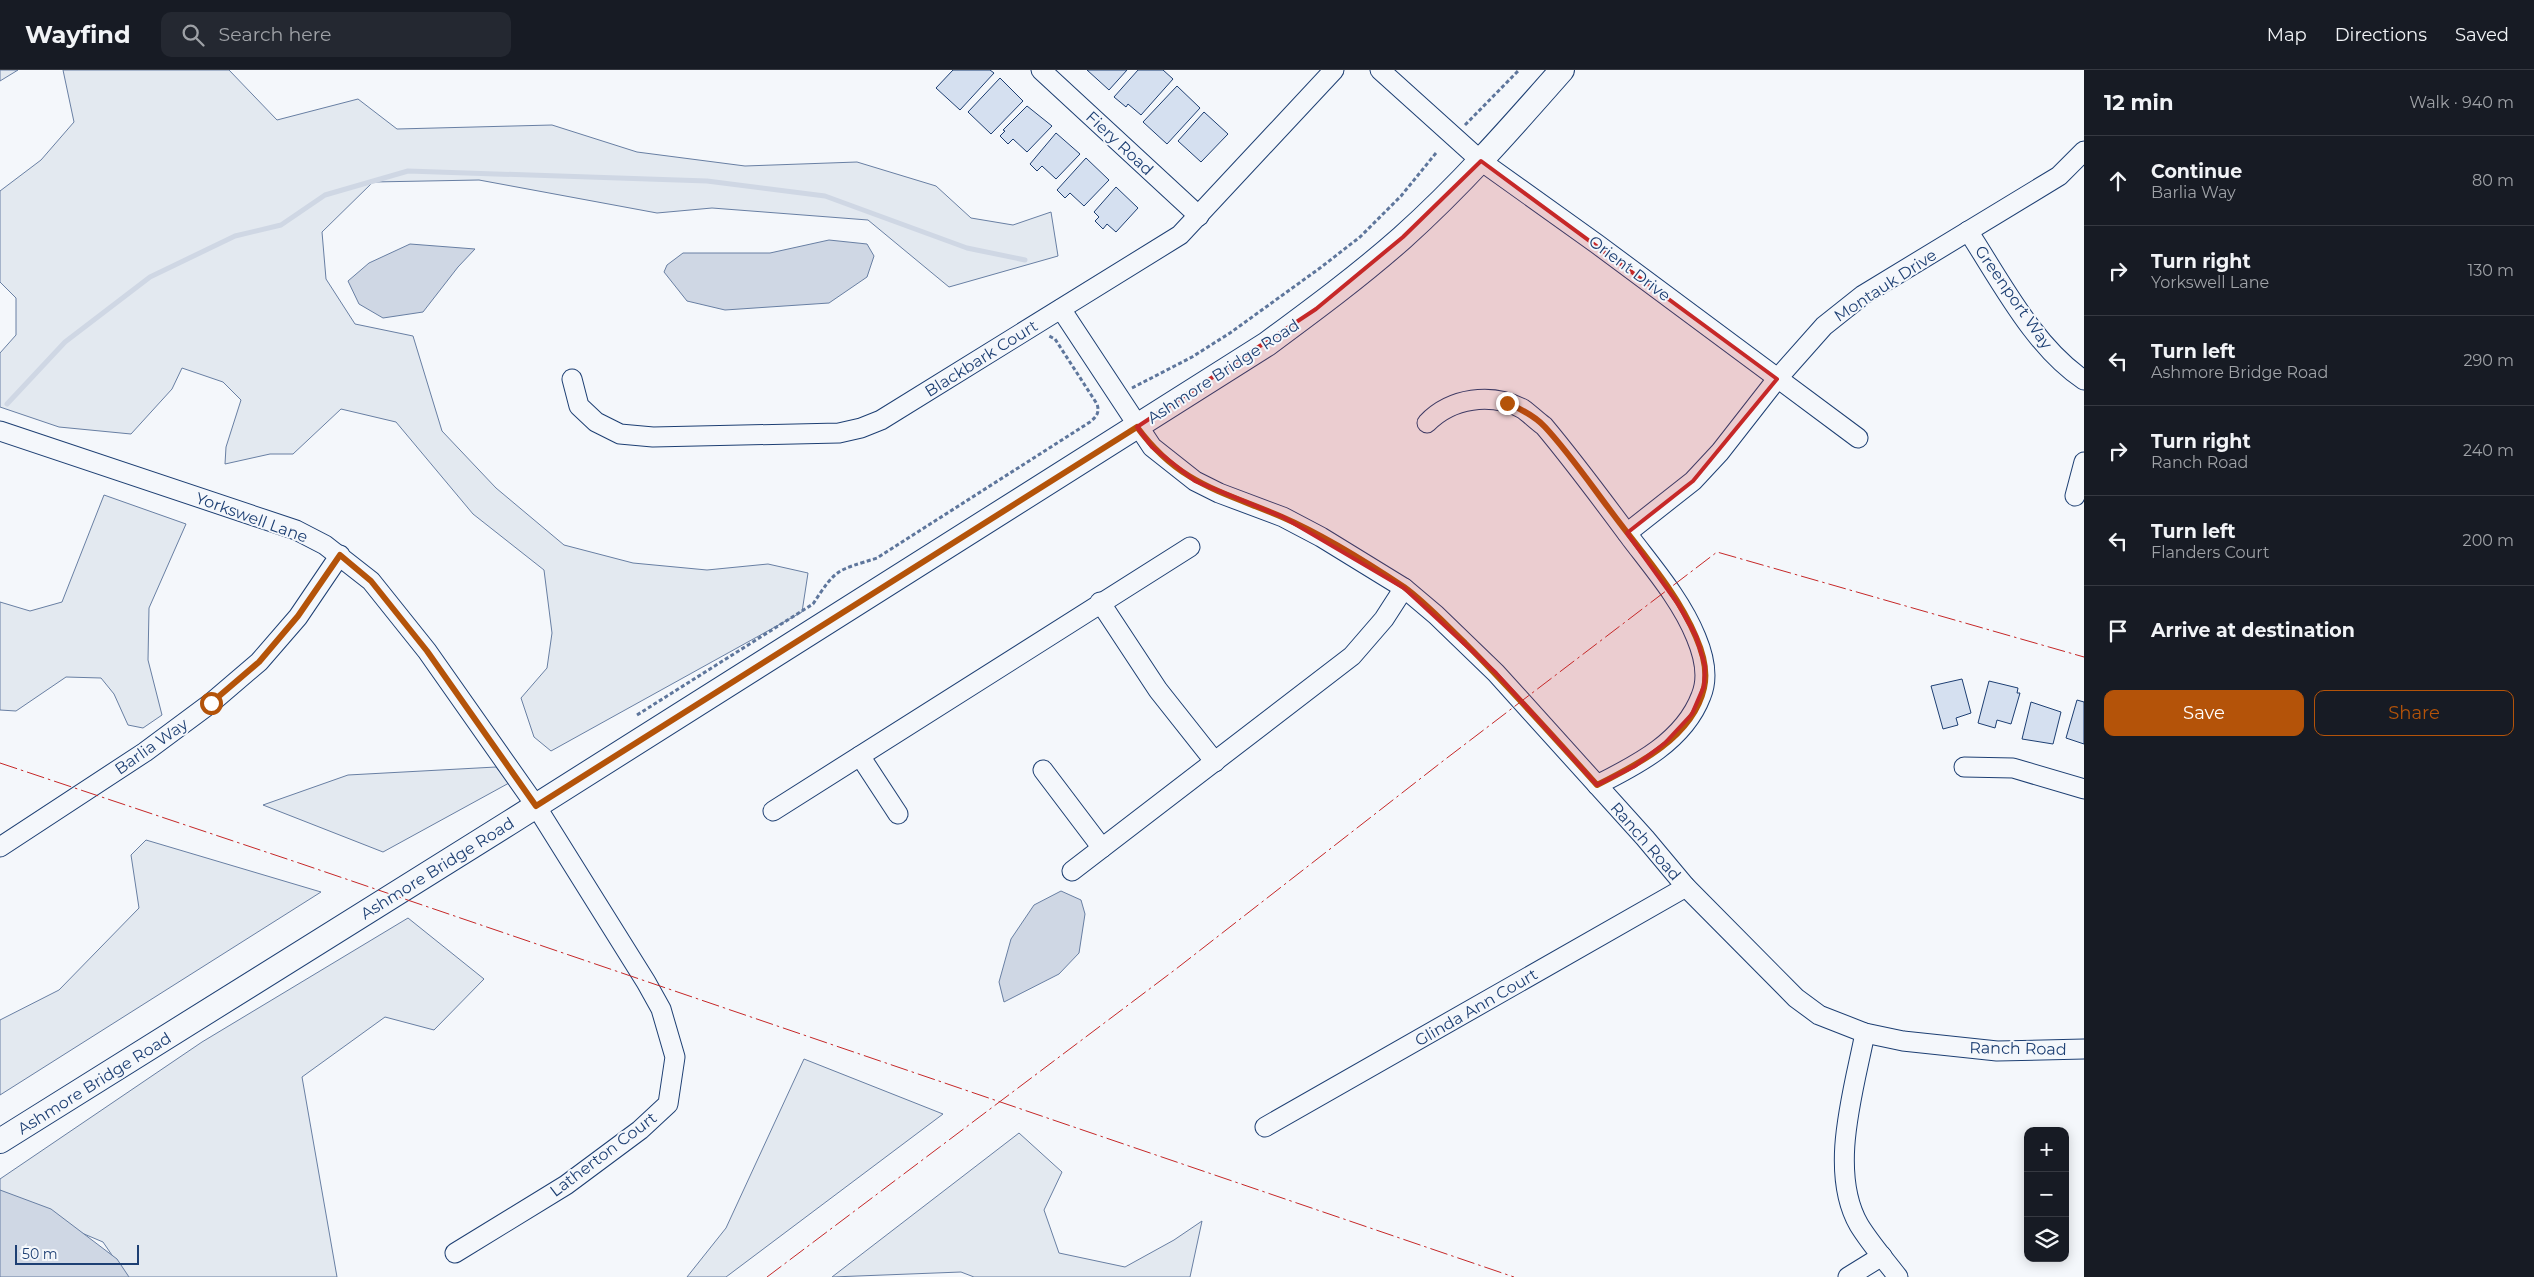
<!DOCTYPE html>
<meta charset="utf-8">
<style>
:root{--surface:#171b24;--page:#242831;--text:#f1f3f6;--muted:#9ea1a6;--line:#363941;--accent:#b45309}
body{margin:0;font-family:Montserrat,sans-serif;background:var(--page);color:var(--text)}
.controls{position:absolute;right:15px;bottom:15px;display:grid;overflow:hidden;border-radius:10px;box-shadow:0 2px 12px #0003}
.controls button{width:45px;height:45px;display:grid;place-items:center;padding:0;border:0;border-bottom:1px solid var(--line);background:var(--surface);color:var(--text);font:25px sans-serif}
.scale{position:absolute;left:15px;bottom:12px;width:124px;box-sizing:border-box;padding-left:5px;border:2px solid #1d3f73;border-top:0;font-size:14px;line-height:18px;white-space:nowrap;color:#1d3f73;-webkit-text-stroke:4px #f4f7fb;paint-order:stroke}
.stop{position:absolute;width:15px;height:15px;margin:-11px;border:4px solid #b45309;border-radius:50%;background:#fff}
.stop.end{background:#b45309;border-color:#fff;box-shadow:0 1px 5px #0008}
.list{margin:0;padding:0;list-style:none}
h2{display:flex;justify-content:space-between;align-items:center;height:65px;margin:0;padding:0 20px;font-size:21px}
h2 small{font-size:16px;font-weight:400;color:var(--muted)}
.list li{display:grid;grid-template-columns:32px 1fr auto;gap:15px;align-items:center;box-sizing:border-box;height:90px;padding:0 20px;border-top:1px solid var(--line)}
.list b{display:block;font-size:19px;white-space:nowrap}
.list p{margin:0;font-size:16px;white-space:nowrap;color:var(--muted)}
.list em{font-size:16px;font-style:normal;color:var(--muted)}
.actions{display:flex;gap:10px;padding:15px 20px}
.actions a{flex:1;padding:11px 0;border:1px solid var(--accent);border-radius:10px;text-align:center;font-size:18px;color:var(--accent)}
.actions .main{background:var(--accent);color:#fff}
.icon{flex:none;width:28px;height:28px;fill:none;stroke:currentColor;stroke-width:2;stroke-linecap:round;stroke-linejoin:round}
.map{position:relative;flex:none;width:2084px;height:1207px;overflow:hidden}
header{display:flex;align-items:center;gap:30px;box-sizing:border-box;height:70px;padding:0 25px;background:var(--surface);border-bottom:1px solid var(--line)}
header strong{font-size:24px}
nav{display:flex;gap:28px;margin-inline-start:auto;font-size:18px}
.search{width:350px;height:45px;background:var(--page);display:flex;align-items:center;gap:12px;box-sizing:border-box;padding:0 18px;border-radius:10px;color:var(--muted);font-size:19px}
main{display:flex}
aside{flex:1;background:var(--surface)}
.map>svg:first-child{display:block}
.green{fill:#e3e9f0;stroke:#687fa3}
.water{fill:#cfd7e4;stroke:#687fa3}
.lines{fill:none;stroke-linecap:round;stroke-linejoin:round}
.stream{stroke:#cfd7e4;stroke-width:5}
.building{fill:#d5e0f0;stroke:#1d3f73}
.minor-casing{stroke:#1d3f73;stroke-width:21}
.major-casing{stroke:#1d3f73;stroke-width:26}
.path{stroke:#5e769c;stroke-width:3;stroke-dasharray:4 2.5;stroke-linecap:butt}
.minor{stroke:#f4f7fb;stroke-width:19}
.major{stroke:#f4f7fb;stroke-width:24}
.power{stroke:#c62828;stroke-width:1;stroke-dasharray:18 4 2.5 4;stroke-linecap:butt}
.route{stroke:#b45309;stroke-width:6}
.marked{fill:#c62828;fill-opacity:0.2;stroke:#c62828;stroke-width:4;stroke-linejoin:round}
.labels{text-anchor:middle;stroke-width:4;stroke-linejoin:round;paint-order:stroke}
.street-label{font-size:16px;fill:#1d3f73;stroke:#f4f7fb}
</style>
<header>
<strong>Wayfind</strong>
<div class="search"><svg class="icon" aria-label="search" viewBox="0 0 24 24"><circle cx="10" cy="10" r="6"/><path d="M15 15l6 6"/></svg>Search here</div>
<nav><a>Map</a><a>Directions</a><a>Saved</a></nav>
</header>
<main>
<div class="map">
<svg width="2084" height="1207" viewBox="0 0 2084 1207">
<rect width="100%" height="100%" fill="#f4f7fb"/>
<!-- green -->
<g class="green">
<path d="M0,0h18l-18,11z"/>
<path d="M63,0h166l48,50 81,-21 39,30 155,-4 85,27 108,14 112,-4 79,24 35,32 42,7 38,-13 7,44 -109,31 -81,-67 -156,-12 -55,5 -178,-33 -106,2 -51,50 4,47 29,45 58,12 29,95 54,57 68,57 69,18 74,7 61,-6 40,9 -6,39 -251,139 -17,-14 -13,-39 26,-30 5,-35 -8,-63 -71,-56 -77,-92 -55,-13 -48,45h-23l-45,10 1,-17 15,-47 -18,-18 -41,-14 -10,21 -41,45 -72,-7 -59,-20v-54l16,-18v-37l-16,-16v-91l41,-31 33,-38z"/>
<path d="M104,425l82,29 -37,84 -1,52 14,55 -19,13 -15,-3 -14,-31 -13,-16 -35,-1 -50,34 -16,-1v-108l30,9 32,-9z"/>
<path d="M496,697l13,16 -126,69 -120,-47 85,-30z"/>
<path d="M146,770l175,52 -321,203v-75l59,-30 80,-82 -8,-53z"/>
<path d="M408,848l76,61 -50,51 -49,-13 -83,60 35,200h-210l-24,-35 -52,-22 -51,-12v-29l202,-137z"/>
<path d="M804,989l139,55 -217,163h-39l39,-49z"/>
<path d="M1019,1063l43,39 -18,38 15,43 66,14 49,-27 28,-19 -12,56h-216l-13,-5 -129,5z"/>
</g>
<!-- water -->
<g class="water">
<path d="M829,170l38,4 7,12 -7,21 -38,26 -104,7 -38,-9 -23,-29 3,-7 16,-12h87z"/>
<path d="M410,174l65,5 -17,18 -35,45 -40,6 -24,-14 -11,-23 21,-18z"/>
<path d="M1061,821l20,9 4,14 -6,39 -20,21 -55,28 -5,-20 12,-43 23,-34z"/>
<path d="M0,1120l51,19 66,50 12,18h-129z"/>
</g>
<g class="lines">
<!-- stream -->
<path class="stream" d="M7,334l58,-62 85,-65 85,-41 46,-11 44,-30 83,-24 299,10 118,15 142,52 58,12"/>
</g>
<!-- building -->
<g class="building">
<path d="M953,0h37l4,3 -34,37 -24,-22z"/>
<path d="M1087,0h40l-18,20z"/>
<path d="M1138,0h25l10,9 -32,36 -13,-11 -2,3 -12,-10z"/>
<path d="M1000,8l23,23 -32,33 -23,-22z"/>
<path d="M1177,16l23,22 -33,36 -24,-22z"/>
<path d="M1027,36l25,20 -25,26 -14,-13 -5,5 -8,-8 5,-5 -2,-1z"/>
<path d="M1204,42l24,22 -27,28 -23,-21z"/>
<path d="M1056,63l24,21 -24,25 -14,-13 -5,5 -7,-7z"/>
<path d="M1086,88l23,22 -25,26 -14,-13 -5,5 -8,-8z"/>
<path d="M1116,117l22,21 -22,24 -9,-8 -4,5 -8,-8 4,-4 -5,-5z"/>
<path d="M1962,609l9,34 -15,5 2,7 -15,4 -12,-43z"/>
<path d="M1989,611l29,7 -1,5h3l-9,31 -14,-4 -2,8 -17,-5z"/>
<path d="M2077,630l7,2v42l-18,-6z"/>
<path d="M2031,632l30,10 -8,32 -31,-5z"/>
</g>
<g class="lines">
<defs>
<g id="minor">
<path d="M1041,0l158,146"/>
<path d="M1380,0l101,91 116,83 261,194"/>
<path d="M1968,161c32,49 66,116 116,149"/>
<path d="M1061,239l91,138 43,34 24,12 64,24 38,20 83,51 32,27 60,58 149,165 41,49 110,111 23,17 46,18 38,8 94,10 87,-2"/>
<path d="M572,309l7,27 17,16 24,12 33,3 186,-4 22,-5 20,-8 299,-185 154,-165"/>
<path d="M1427,353c24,-25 64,-31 96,-14 7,5 14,12 21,17 31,37 59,75 88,114 23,30 50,62 64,97 8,19 13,40 5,59 -17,45 -64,69 -104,89"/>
<path d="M0,361l296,99 29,15 46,36 56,70 109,155 110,176 15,27 14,48 -7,47 -28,26 -74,55 -111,68"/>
<path d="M2075,426l9,-34"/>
<path d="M1627,463l66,-52 27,-29 57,-73 47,-53 39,-31 196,-119 25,-25"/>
<path d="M1100,532l58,88 57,72"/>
<path d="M860,686l38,58"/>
<path d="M1964,697l49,1 71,21"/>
<path d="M1043,700l59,78"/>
<path d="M773,741l417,-264"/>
<path d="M0,777l145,-95 66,-49 48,-41 39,-45 42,-62"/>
<path d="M1072,801l280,-215 32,-37 20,-31"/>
<path d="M1865,963c-11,57 -37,138 -6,192 11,18 26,35 39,52"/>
<path d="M1265,1057l421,-240"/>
<path d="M1848,1207l34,-21"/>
</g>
<path id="major" d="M0,1071l509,-318 758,-479c46,-34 92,-68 135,-106 58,-52 109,-110 160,-168"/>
</defs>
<!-- minor casing -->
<use href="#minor" class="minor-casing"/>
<!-- major casing -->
<use href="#major" class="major-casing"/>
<!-- path -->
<g class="path">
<path d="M1465,55l54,-55"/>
<path d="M1132,318l60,-31 38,-24 90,-65 40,-31 41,-41 35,-43"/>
<path d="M637,645l176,-111c24,-37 24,-33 64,-46l213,-136c6,-5 10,-9 7,-18l-42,-65 -6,-3"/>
</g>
<!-- minor -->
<use href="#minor" class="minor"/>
<!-- major -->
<use href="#major" class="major"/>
<!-- power -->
<g class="power">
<path d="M0,693l299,100 1215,414"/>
<path d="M767,1207l409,-308 267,-208 274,-209 367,105"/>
</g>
</g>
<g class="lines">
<!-- route -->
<path class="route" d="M211,633l48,-41 39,-46 42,-61 31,26 56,70 109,155 601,-379c42,57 84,64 145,90 39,17 86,46 122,70 22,16 41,37 61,56 46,46 89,94 132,142 40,-20 96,-48 107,-97 4,-17 -1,-35 -8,-51 -19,-45 -54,-84 -83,-123 -22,-29 -43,-60 -68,-87 -10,-11 -24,-18 -38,-24"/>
</g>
<!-- marked area -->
<path class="marked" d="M1481,91l296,218 -84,102 -66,52 51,71 18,32 9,30 -1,20 -12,28 -27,29 -30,23 -38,19 -101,-112 -92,-85 -121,-71 -88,-36 -43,-34 -15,-20 179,-118 87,-72z"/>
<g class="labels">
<!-- street labels -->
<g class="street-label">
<text transform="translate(1120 73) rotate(43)" y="6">Fiery Road</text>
<text transform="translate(1630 198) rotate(37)" y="6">Orient Drive</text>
<text transform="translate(1885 215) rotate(-33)" y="6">Montauk Drive</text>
<text transform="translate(2014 227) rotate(55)" y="6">Greenport Way</text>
<text transform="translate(981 288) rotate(-32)" y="6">Blackbark Court</text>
<text transform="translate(1223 301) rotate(-33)" y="6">Ashmore Bridge Road</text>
<text transform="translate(252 447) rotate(20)" y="6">Yorkswell Lane</text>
<text transform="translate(151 676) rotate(-35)" y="6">Barlia Way</text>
<text transform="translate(1646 771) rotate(49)" y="6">Ranch Road</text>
<text transform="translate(437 798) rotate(-32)" y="6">Ashmore Bridge Road</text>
<text transform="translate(1476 937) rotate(-30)" y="6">Glinda Ann Court</text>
<text transform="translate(2018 978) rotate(1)" y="6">Ranch Road</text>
<text transform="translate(94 1013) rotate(-32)" y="6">Ashmore Bridge Road</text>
<text transform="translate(603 1084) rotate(-37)" y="6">Latherton Court</text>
</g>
</g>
</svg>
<div class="controls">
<button>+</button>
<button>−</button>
<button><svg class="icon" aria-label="layers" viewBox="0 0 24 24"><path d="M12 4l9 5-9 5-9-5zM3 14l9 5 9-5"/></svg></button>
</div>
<div class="scale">50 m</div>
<div class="stop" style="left:211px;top:633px"></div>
<div class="stop end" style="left:1507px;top:333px"></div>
</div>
<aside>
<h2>12 min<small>Walk · 940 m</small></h2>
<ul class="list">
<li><svg class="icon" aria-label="ahead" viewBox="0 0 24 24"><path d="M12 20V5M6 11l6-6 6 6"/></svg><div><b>Continue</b><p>Barlia Way</p></div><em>80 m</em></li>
<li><svg class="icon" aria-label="right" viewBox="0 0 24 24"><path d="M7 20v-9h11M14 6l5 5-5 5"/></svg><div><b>Turn right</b><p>Yorkswell Lane</p></div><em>130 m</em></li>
<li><svg class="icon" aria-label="left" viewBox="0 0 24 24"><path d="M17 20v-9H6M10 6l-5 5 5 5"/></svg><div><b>Turn left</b><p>Ashmore Bridge Road</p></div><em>290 m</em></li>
<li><svg class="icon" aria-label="right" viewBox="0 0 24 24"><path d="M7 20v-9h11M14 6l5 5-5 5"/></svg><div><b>Turn right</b><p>Ranch Road</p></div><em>240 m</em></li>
<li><svg class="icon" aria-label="left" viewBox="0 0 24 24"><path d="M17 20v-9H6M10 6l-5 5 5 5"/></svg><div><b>Turn left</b><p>Flanders Court</p></div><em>200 m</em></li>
<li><svg class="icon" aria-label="arrive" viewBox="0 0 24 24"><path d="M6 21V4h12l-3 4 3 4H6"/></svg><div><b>Arrive at destination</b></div></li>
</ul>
<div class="actions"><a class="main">Save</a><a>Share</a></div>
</aside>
</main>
